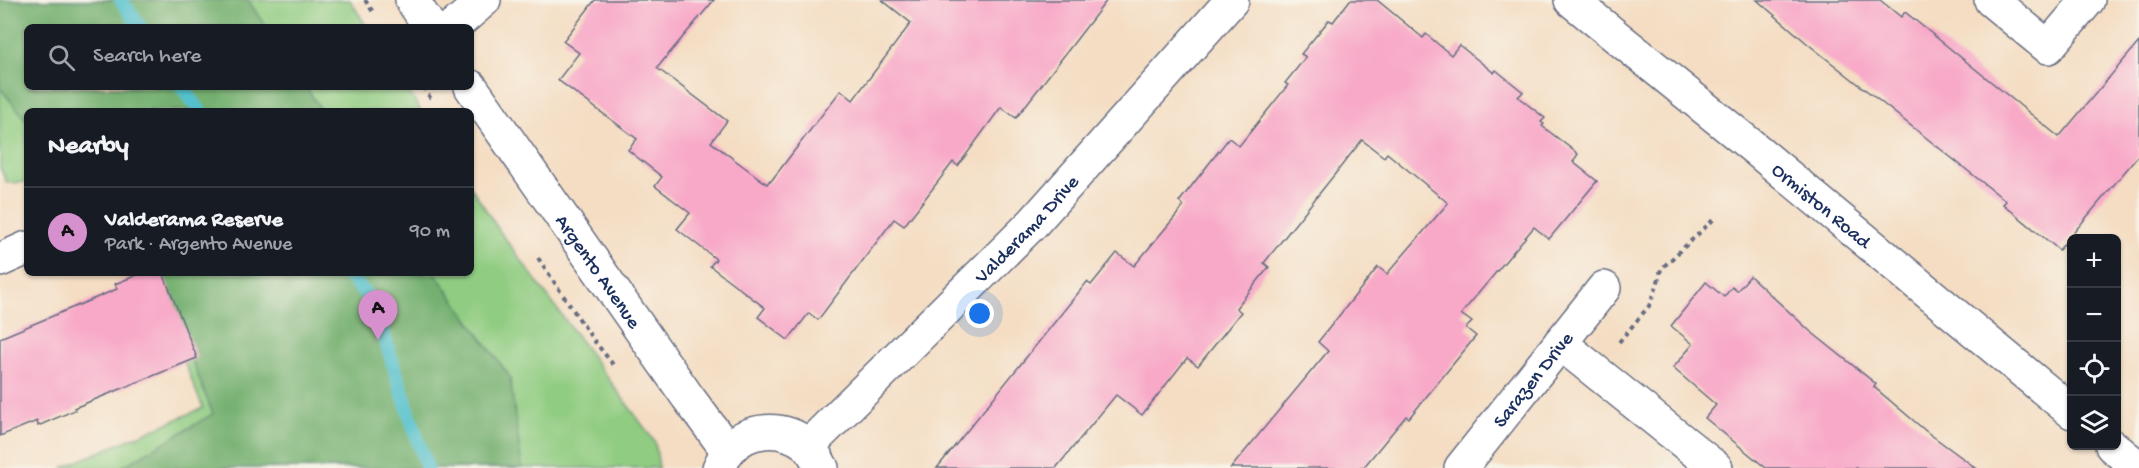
<!DOCTYPE html>
<meta charset="utf-8">
<style>
:root{--surface:#171b24;--page:#242831;--text:#f1f3f6;--muted:#9ea1a6;--line:#363941;--accent:#d690ce}
body{margin:0;font-family:"Gochi Hand",sans-serif;background:var(--page);color:var(--text)}
.controls{position:absolute;right:18px;bottom:18px;display:grid;overflow:hidden;border-radius:9px;box-shadow:0 2px 4px #0004}
.controls button{width:54px;height:54px;display:grid;place-items:center;padding:0;border:0;border-bottom:2px solid var(--line);background:var(--surface);color:var(--text);font:30px sans-serif}
.you{position:absolute;left:980px;top:314px;width:21px;height:21px;margin:-15px;border:4px solid #fff;border-radius:50%;background:#1a73e8;box-shadow:0 0 0 9px #1a73e833}
.badge{display:grid;place-items:center;width:39px;height:39px;border-radius:50%;background:var(--accent);color:#111;font-size:20px;font-weight:700}
.pin{position:absolute;translate:-50% -50px;filter:drop-shadow(0 2px 3px #0008)}
.pin::after{content:'';position:absolute;top:32px;width:21px;height:18px;background:inherit;clip-path:polygon(0 0,100% 0,50% 100%)}
.list{margin:0;padding:0;list-style:none}
h2{display:flex;justify-content:space-between;align-items:center;height:78px;margin:0;padding:0 24px;font-size:26px}
h2 small{font-size:20px;font-weight:400;color:var(--muted)}
.list li{display:grid;grid-template-columns:39px 1fr auto;gap:18px;align-items:center;box-sizing:border-box;height:90px;padding:0 24px;border-top:2px solid var(--line)}
.list b{display:block;font-size:22px;white-space:nowrap}
.list p{margin:0;font-size:20px;white-space:nowrap;color:var(--muted)}
.list em{font-size:20px;font-style:normal;color:var(--muted)}
.icon{flex:none;width:33px;height:33px;fill:none;stroke:currentColor;stroke-width:2;stroke-linecap:round;stroke-linejoin:round}
.map{position:relative;flex:none;width:2139px;height:468px;overflow:hidden}
.search{position:absolute;background:var(--surface);box-shadow:0 2px 4px #0004;left:24px;top:24px;width:450px;height:66px;display:flex;align-items:center;gap:15px;box-sizing:border-box;padding:0 21px;border-radius:9px;color:var(--muted);font-size:22px}
.panel{position:absolute;background:var(--surface);box-shadow:0 2px 4px #0004;left:24px;top:108px;width:450px;height:168px;border-radius:9px}
.map>svg:first-child{display:block}
.green{fill:#90cc81;stroke:#567e70;stroke-width:1.5}
.forest{fill:#74b06f;stroke:#487066;stroke-width:1.5}
.lines{fill:none;stroke-linecap:round;stroke-linejoin:round}
.stream{stroke:#54c1cd;stroke-width:14}
.building{fill:#f8a9c8}
.minor-casing{stroke:#676c81;stroke-width:36}
.major-casing{stroke:#676c81;stroke-width:36}
.path{stroke:#676c81;stroke-width:4;stroke-dasharray:4.5 4.5;stroke-linecap:butt}
.minor{stroke:#fff;stroke-width:33}
.major{stroke:#fff;stroke-width:33}
.labels{text-anchor:middle;stroke-width:4.5;stroke-linejoin:round;paint-order:stroke}
.street-label{font-size:20px;fill:#1b2f5e;stroke:#f7f3e8}
</style>
<div class="map">
<svg width="2139" height="468" viewBox="0 0 2139 468">
<rect width="100%" height="100%" fill="#f7f3e8"/>
<filter id="ink" filterUnits="userSpaceOnUse"><feTurbulence type="fractalNoise" baseFrequency=".0167" numOctaves="2"/><feDisplacementMap in="SourceGraphic" scale="12" xChannelSelector="R" yChannelSelector="G"/><feConvolveMatrix kernelMatrix="1 2 1 2 8 2 1 2 1" color-interpolation-filters="sRGB"/></filter>
<filter id="wash" filterUnits="userSpaceOnUse"><feTurbulence type="fractalNoise" baseFrequency=".008" numOctaves="4" result="noise"/><feDisplacementMap in="SourceGraphic" scale="24" xChannelSelector="R" yChannelSelector="G"/><feGaussianBlur stdDeviation="1.35" result="paint"/><feColorMatrix in="noise" values="0 0 0 0 0 0 0 0 0 0 0 0 0 0 0 0 0 1.4 0 .05"/><feComposite in="paint" operator="in"/></filter>
<g filter="url(#wash)">
<rect width="100%" height="100%" fill="#f4ddc2"/>
<!-- green -->
<g class="green">
<path d="M0,0h350l17,27h-340v60h379l15,24h-394v71l-20,1 -7,-15z"/>
<path d="M471,187l30,46 154,209 4,26h-597l141,-60 -55,-135h323z"/>
</g>
<!-- forest -->
<g class="forest">
<path d="M0,0h248l18,27h-239v60h279l16,24h-295v10l-27,-33z"/>
<path d="M157,273h278l75,104 12,91h-402l93,-54z"/>
</g>
<g class="lines">
<!-- stream -->
<g class="stream">
<path d="M121,0l19,27"/>
<path d="M182,87l18,24"/>
<path d="M346,273l27,29 54,166"/>
</g>
</g>
<g id="blocks">
<!-- building -->
<g class="building">
<path d="M595,0h119l-57,68 70,53 -16,21 56,42 3,-4 1,1 70,-91 12,10 58,-77 -29,-23h225l-91,118 -15,-11 -43,59 -5,-4 -49,64 -10,-7 -76,101 -9,-7 -21,27 -30,-23 7,-9 -55,-42 6,-7 -39,-30 13,-16 -35,-27 7,-9 -34,-27 9,-11 -79,-59 21,-27 -16,-12z"/>
<path d="M1350,0h27l46,38 3,-4 25,21 8,-10 35,28 2,-3 27,22 -5,5 27,21 -4,4 3,2 -2,2 36,28 -5,8 24,19 -48,58 -15,-12 -73,87 11,8 -6,6 10,8 -67,82 -3,-2 -43,52h-132l97,-117 -10,-9 60,-75 9,7 61,-71 -61,-50 -3,4 -22,-17 -98,123 5,4 -33,41 5,4 -43,54 -11,-8 -45,57 -26,-20 -60,73h-119l150,-186 4,3 26,-32 17,13 50,-60 -5,-4 50,-64 10,8 49,-61 -3,-2 21,-26 -5,-3 28,-34 4,2z"/>
<path d="M1757,0h123l21,17 4,-5 154,125 80,-95v113l-80,95 -56,-46 3,-3 -197,-156z"/>
<path d="M142,273h21l34,85 -123,50 1,2 -37,16 -1,-5 -37,15v-98l117,-49 -2,-5z"/>
<path d="M1750,276l60,55 66,53 -2,3 53,45 49,36h-210l-61,-50 11,-13 -43,-37 20,-24 -22,-18 35,-44 18,15 8,-10 5,4z"/>
</g>
</g>
</g>
<g filter="url(#ink)">
<use href="#blocks" fill-opacity="0" stroke="#676c81" stroke-width="1.5"/>
<g class="lines">
<defs>
<g id="minor">
<path d="M412,0l18,27"/>
<path d="M1991,0l57,47 40,-47"/>
<path d="M453,27l31,-27"/>
<path id="s1" d="M471,87l216,309 41,55"/>
<path d="M0,260l27,-12"/>
<path d="M1560,343l156,125"/>
<path id="s2" d="M808,446l225,-223 199,-223"/>
<path d="M719,468c3,-5 5,-12 9,-17 19,-24 55,-25 78,-7 7,6 11,16 16,24"/>
<path id="s3" d="M1461,468l143,-180"/>
</g>
<g id="major">
<path id="s4" d="M1571,0l182,147 319,265"/>
<path d="M2112,446l27,22"/>
</g>
</defs>
<!-- minor casing -->
<use href="#minor" class="minor-casing"/>
<!-- major casing -->
<use href="#major" class="major-casing"/>
<!-- path -->
<g class="path">
<path d="M365,0l8,12"/>
<path d="M423,87l8,12"/>
<path d="M538,258l54,80 23,29"/>
<path d="M1619,342l30,-36 8,-20 4,-17 53,-50"/>
</g>
<!-- minor -->
<use href="#minor" class="minor"/>
<!-- major -->
<use href="#major" class="major"/>
</g>
</g>
<g class="labels">
<!-- street labels -->
<g class="street-label">
<text dy="7" stroke="none"><textPath href="#s4" startOffset="324">Ormiston Road</textPath></text>
<text dy="7" stroke="none"><textPath href="#s2" startOffset="308">Valderama Drive</textPath></text>
<text dy="7" stroke="none"><textPath href="#s1" startOffset="224">Argento Avenue</textPath></text>
<text dy="7" stroke="none"><textPath href="#s3" startOffset="114">Sarazen Drive</textPath></text>
</g>
</g>
</svg>
<div class="controls">
<button>+</button>
<button>−</button>
<button><svg class="icon" aria-label="locate" viewBox="0 0 24 24"><circle cx="12" cy="12" r="6"/><path d="M12 2v4M12 18v4M2 12h4M18 12h4"/></svg></button>
<button><svg class="icon" aria-label="layers" viewBox="0 0 24 24"><path d="M12 4l9 5-9 5-9-5zM3 14l9 5 9-5"/></svg></button>
</div>
<div class="you"></div>
<div class="pin badge" style="left:378px;top:340px">A</div>
<div class="search"><svg class="icon" aria-label="search" viewBox="0 0 24 24"><circle cx="10" cy="10" r="6"/><path d="M15 15l6 6"/></svg>Search here</div>
<section class="panel">
<h2>Nearby<small></small></h2>
<ul class="list">
<li><span class="badge">A</span><div><b>Valderama Reserve</b><p>Park · Argento Avenue</p></div><em>90 m</em></li>
</ul>
</section>
</div>
